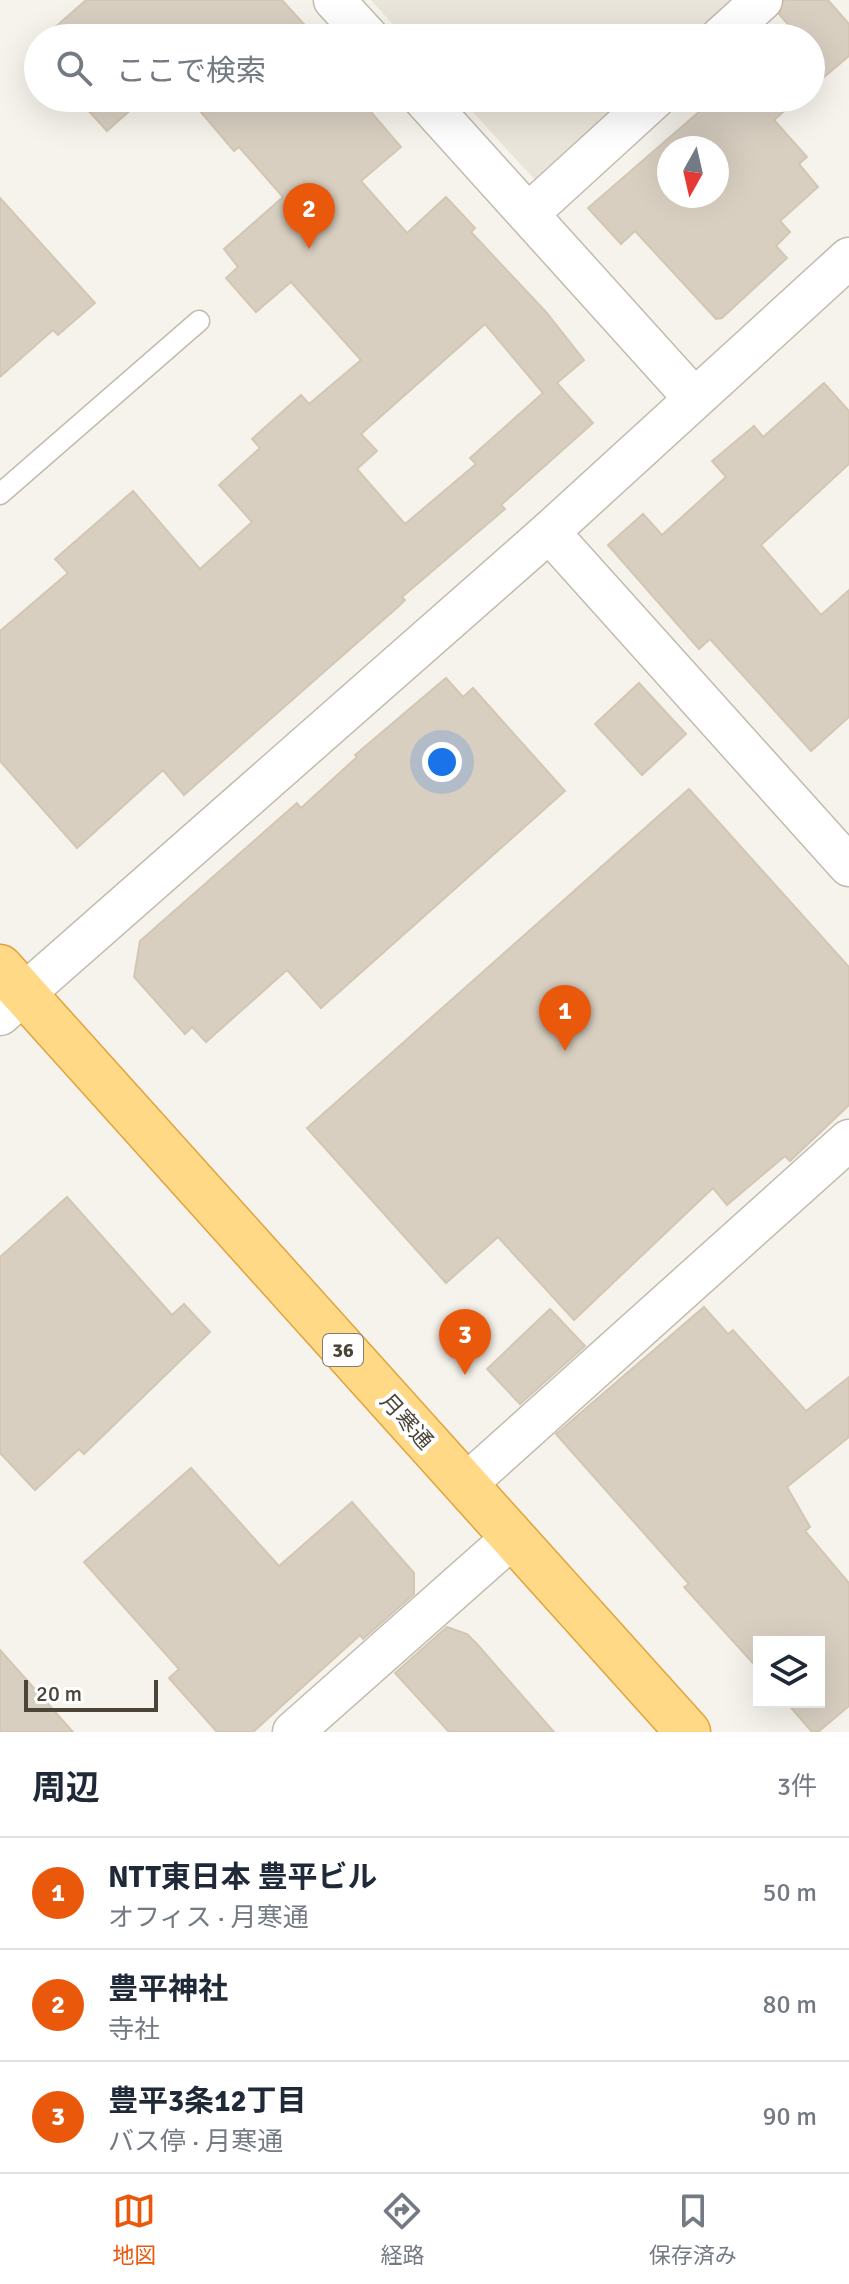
<!DOCTYPE html>
<html lang="ja">
<meta charset="utf-8">
<style>
:root{--surface:#fff;--page:#f2f2f3;--text:#1f2937;--muted:#747a83;--line:#e0e1e3;--accent:#ea580c}
body{margin:0;font-family:Signika,"Noto Sans JP",sans-serif;background:var(--page);color:var(--text)}
.controls{position:absolute;right:24px;bottom:24px;display:grid;overflow:hidden;border-radius:0px;box-shadow:0 8px 32px #0002}
.controls button{width:72px;height:72px;display:grid;place-items:center;padding:0;border:0;border-bottom:2px solid var(--line);background:var(--surface);color:var(--text);font:40px sans-serif}
.compass{position:absolute;left:657px;top:136px;width:72px;height:72px;border-radius:50%;background:var(--surface);box-shadow:0 8px 32px #0002;rotate:188deg}
.scale{position:absolute;left:24px;bottom:20px;width:134px;box-sizing:border-box;padding-left:8px;border:4px solid #4b4439;border-top:0;font-size:22px;line-height:28px;white-space:nowrap;color:#4b4439;-webkit-text-stroke:6px #fff;paint-order:stroke}
.you{position:absolute;left:442px;top:762px;width:28px;height:28px;margin:-20px;border:6px solid #fff;border-radius:50%;background:#1a73e8;box-shadow:0 0 0 12px #1a73e833}
.badge{display:grid;place-items:center;width:52px;height:52px;border-radius:50%;background:var(--accent);color:#fff;font-size:26px;font-weight:700}
.pin{position:absolute;translate:-50% -66px;filter:drop-shadow(0 2px 4px #0008)}
.pin::after{content:'';position:absolute;top:42px;width:28px;height:24px;background:inherit;clip-path:polygon(0 0,100% 0,50% 100%)}
.list{margin:0;padding:0;list-style:none}
h2{display:flex;justify-content:space-between;align-items:center;height:104px;margin:0;padding:0 32px;font-size:34px}
h2 small{font-size:26px;font-weight:400;color:var(--muted)}
.list li{display:grid;grid-template-columns:52px 1fr auto;gap:24px;align-items:center;box-sizing:border-box;height:112px;padding:0 32px;border-top:2px solid var(--line)}
.list b{display:block;font-size:30px;white-space:nowrap}
.list p{margin:0;font-size:26px;white-space:nowrap;color:var(--muted)}
.list em{font-size:26px;font-style:normal;color:var(--muted)}
.icon{flex:none;width:44px;height:44px;fill:none;stroke:currentColor;stroke-width:2;stroke-linecap:round;stroke-linejoin:round}
.map{position:relative;flex:none;width:849px;height:1732px;overflow:hidden}
.search{position:absolute;background:var(--surface);box-shadow:0 8px 32px #0002;left:24px;right:24px;top:24px;height:88px;display:flex;align-items:center;gap:20px;box-sizing:border-box;padding:0 28px;border-radius:44px;color:var(--muted);font-size:30px}
.sheet{height:440px;background:var(--surface)}
nav{display:flex;justify-content:space-around;align-items:center;box-sizing:border-box;height:112px;border-top:2px solid var(--line);background:var(--surface);font-size:22px;color:var(--muted)}
nav a{display:grid;justify-items:center;gap:4px}
nav .on{color:var(--accent)}
.map>svg:first-child{display:block}
.residential{fill:#eae5da}
.building{fill:#d8cfc1;stroke:#d3c7b4;stroke-width:2;fill-rule:evenodd}
.lines{fill:none;stroke-linecap:round;stroke-linejoin:round}
.service-casing{stroke:#c2bbae;stroke-width:23}
.minor-casing{stroke:#c2bbae;stroke-width:43}
.trunk-casing{stroke:#e0a43c;stroke-width:47}
.service{stroke:#fff;stroke-width:20}
.minor{stroke:#fff;stroke-width:40}
.trunk{stroke:#ffd985;stroke-width:44}
.labels{text-anchor:middle;stroke-width:8;stroke-linejoin:round;paint-order:stroke}
.shield{fill:#fff;stroke:#817c74;stroke-width:2}
.shield-label{font-size:20px;font-weight:bold;fill:#4b4439}
.street-label{font-size:22px;fill:#4b4439;stroke:#fff}
</style>
<div class="map">
<svg width="849" height="1732" viewBox="0 0 849 1732">
<rect width="100%" height="100%" fill="#f6f3ec"/>
<!-- residential -->
<g class="residential">
<path d="M371,0h362l-42,38h-286z"/>
<path d="M460,98h165l-90,82z"/>
</g>
<!-- building -->
<g class="building">
<path d="M86,0h196l29,32 -7,6h-261z"/>
<path d="M784,0h44l21,24v32l-38,32v-50h-27l9,-8 -14,-16z"/>
<path d="M77,98h67l-37,33z"/>
<path d="M189,98h170l42,49 -40,34 46,52 39,-36 29,31 -4,4 75,80 38,48 -27,23 36,40 -92,82 4,4 -103,88 3,3 -6,6 -215,189 -21,-25 -86,78 -77,-87v-130l68,-58 -13,-14 78,-68 67,78 52,-47 -33,-37 41,-37 -8,-9 49,-44 8,9 52,-44 -70,-78 -35,30 -30,-34 12,-11 -14,-18 59,-52 -44,-50 -5,4zM485,324l58,69 -73,65 6,6 -71,60 -48,-55 20,-18 -16,-17z"/>
<path d="M715,98h84l-25,22 33,37 -8,7 19,23 -38,34 10,11 -14,14 11,12 -65,60 -6,1 -81,-88 -14,13 -33,-36zM669,148h48v48h-48z"/>
<path d="M0,198l95,105 -37,32 -5,-5 -53,47z"/>
<path d="M824,383l25,28v53l-88,81 60,70 28,-25v127l-38,34 -101,-112 -11,10 -91,-104 35,-31 19,21 64,-58 -14,-16 42,-35 9,11z"/>
<path d="M446,678l17,19 10,-9 92,103 -244,217 -34,-38 -81,72 -14,-15 -7,7 -51,-57 6,-36 157,-138 4,5 56,-51 -2,-2z"/>
<path d="M639,683l47,51 -44,41 -47,-51z"/>
<path d="M689,789l160,178v138l-59,56 -5,-5 -58,49 -14,-17 -139,132 -76,-83 -52,46 -139,-155z"/>
<path d="M67,1197l105,118 12,-11 26,28 -126,122 -5,-5 -44,41 -35,-37v-196z"/>
<path d="M704,1307l24,27 5,-4 73,81 43,-34v60l-62,50 23,40 -5,4 44,52v123l-31,26h-6l-26,-30h33v-60h-60v28l-75,-83 5,-3 -133,-150z"/>
<path d="M550,1309l35,37 -65,58 -33,-35z"/>
<path d="M191,1468l88,98 73,-64 62,71v21l-51,45 -3,-4 -107,97h-36l-48,-54 10,-9 -95,-107z"/>
<path d="M447,1627l20,7 10,10 77,88h-105l-54,-59z"/>
<path d="M0,1650l73,82h-73z"/>
</g>
<g class="lines">
<defs>
<path id="service" d="M0,494l199,-173"/>
<g id="minor">
<path d="M334,0l35,38"/>
<path d="M720,38l42,-38"/>
<path d="M423,98l270,299"/>
<path d="M528,214l127,-116"/>
<path d="M549,532l300,334"/>
<path d="M0,1015l549,-483 300,-274"/>
<path d="M465,1485l384,-345"/>
<path d="M293,1732l219,-194"/>
</g>
<path id="trunk" d="M0,967l688,765"/>
</defs>
<!-- service casing -->
<use href="#service" class="service-casing"/>
<!-- minor casing -->
<use href="#minor" class="minor-casing"/>
<!-- trunk casing -->
<use href="#trunk" class="trunk-casing"/>
<!-- service -->
<use href="#service" class="service"/>
<!-- minor -->
<use href="#minor" class="minor"/>
<!-- trunk -->
<use href="#trunk" class="trunk"/>
</g>
<g class="labels">
<!-- shield labels -->
<rect class="shield" x="323" y="1334" width="40" height="32" rx="6"/>
<g class="shield-label">
<text x="343" y="1357">36</text>
</g>
<!-- street labels -->
<g class="street-label">
<text transform="translate(407 1421) rotate(48)" y="8">月寒通</text>
</g>
</g>
</svg>
<div class="controls">
<button><svg class="icon" aria-label="layers" viewBox="0 0 24 24"><path d="M12 4l9 5-9 5-9-5zM3 14l9 5 9-5"/></svg></button>
</div>
<svg class="compass" viewBox="-18 -18 36 36"><path d="M0-13l5 13h-10z" fill="#e53935"/><path d="M0 13l5-13h-10z" fill="#747a83"/></svg>
<div class="scale">20 m</div>
<div class="you"></div>
<div class="pin badge" style="left:565px;top:1051px">1</div>
<div class="pin badge" style="left:309px;top:249px">2</div>
<div class="pin badge" style="left:465px;top:1375px">3</div>
<div class="search"><svg class="icon" aria-label="search" viewBox="0 0 24 24"><circle cx="10" cy="10" r="6"/><path d="M15 15l6 6"/></svg>ここで検索</div>
</div>
<section class="sheet">
<h2>周辺<small>3件</small></h2>
<ul class="list">
<li><span class="badge">1</span><div><b>NTT東日本 豊平ビル</b><p>オフィス · 月寒通</p></div><em>50 m</em></li>
<li><span class="badge">2</span><div><b>豊平神社</b><p>寺社</p></div><em>80 m</em></li>
<li><span class="badge">3</span><div><b>豊平3条12丁目</b><p>バス停 · 月寒通</p></div><em>90 m</em></li>
</ul>
</section>
<nav>
<a class="on"><svg class="icon" aria-label="map" viewBox="0 0 24 24"><path d="M3 6l6-2 6 2 6-2v14l-6 2-6-2-6 2zM9 4v14M15 6v14"/></svg>地図</a>
<a><svg class="icon" aria-label="directions" viewBox="0 0 24 24"><path d="M12 3l9 9-9 9-9-9zM9 14v-3h6M13 9l2 2-2 2"/></svg>経路</a>
<a><svg class="icon" aria-label="saved" viewBox="0 0 24 24"><path d="M7 4h10v16l-5-4-5 4z"/></svg>保存済み</a>
</nav>
